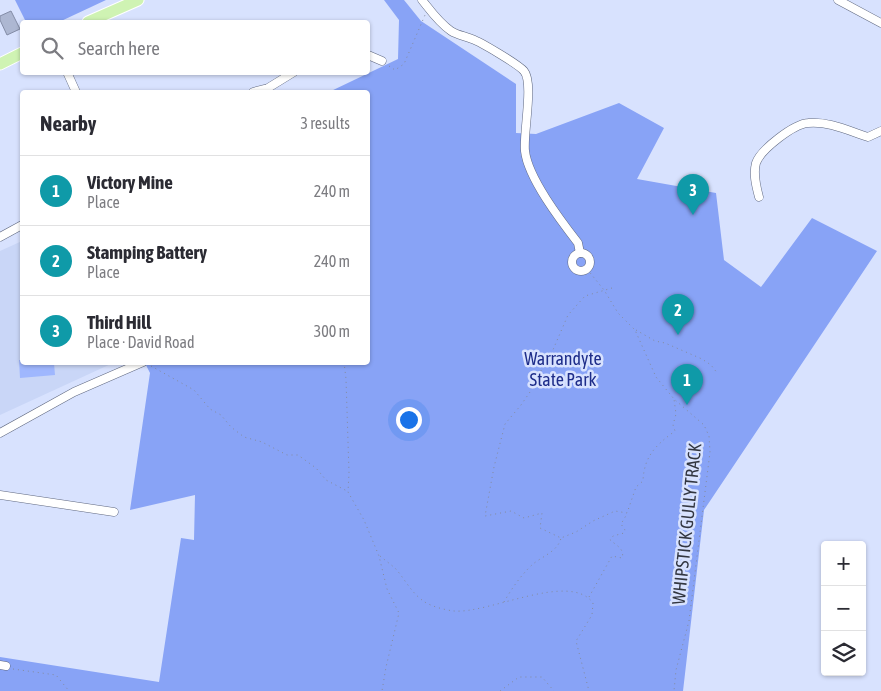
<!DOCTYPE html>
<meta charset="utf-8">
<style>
:root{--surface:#fff;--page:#f2f2f3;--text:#2b2b33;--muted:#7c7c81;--line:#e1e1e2;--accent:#b45309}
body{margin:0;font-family:"Asap Condensed",sans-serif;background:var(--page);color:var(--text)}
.controls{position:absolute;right:15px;bottom:15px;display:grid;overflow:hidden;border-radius:5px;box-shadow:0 1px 4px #0004}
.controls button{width:45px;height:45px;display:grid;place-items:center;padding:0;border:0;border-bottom:1px solid var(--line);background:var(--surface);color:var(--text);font:25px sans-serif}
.you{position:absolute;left:408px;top:419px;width:18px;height:18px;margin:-12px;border:4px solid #fff;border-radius:50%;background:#1a73e8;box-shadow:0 0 0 8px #1a73e833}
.badge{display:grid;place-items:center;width:32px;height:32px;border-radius:50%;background:var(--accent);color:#fff;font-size:16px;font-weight:700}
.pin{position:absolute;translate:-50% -41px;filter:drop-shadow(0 1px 2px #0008)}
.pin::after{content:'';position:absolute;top:26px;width:18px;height:15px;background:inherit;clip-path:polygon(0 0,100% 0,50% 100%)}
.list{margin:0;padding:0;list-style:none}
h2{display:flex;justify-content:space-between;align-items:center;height:65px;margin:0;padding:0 20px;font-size:21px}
h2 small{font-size:16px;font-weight:400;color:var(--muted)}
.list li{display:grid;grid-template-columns:32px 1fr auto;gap:15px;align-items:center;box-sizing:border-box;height:70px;padding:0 20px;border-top:1px solid var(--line)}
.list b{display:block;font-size:19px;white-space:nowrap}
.list p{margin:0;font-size:16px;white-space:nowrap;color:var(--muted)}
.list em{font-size:16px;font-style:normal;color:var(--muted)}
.icon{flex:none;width:28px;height:28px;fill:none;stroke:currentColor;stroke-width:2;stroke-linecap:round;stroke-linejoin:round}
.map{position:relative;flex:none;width:881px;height:691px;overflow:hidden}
.search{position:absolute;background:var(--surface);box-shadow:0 1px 4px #0004;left:20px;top:20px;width:350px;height:55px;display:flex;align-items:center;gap:12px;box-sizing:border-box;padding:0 18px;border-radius:5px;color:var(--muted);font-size:19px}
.panel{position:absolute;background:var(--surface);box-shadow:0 1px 4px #0004;left:20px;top:90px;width:350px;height:275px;border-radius:5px}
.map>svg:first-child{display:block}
.built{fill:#c9d6f7}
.green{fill:#9fb7fe}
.forest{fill:#88a3f6}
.building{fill:#adb7d2;stroke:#838ca6}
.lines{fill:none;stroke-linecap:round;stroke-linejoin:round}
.street-casing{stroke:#606981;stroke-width:9}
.primary-casing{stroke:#fff;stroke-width:13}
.path{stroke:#848b9e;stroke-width:1;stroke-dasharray:1 4;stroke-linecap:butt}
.street{stroke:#fff;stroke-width:8}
.primary{stroke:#cff3b3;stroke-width:11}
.labels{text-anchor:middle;stroke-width:5;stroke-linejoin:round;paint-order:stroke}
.park-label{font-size:18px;fill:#1e2d8a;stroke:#d8e2fe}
.street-label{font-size:18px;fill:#323641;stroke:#d8e2fe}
</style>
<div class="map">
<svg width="881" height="691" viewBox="0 0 881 691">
<rect width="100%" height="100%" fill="#d8e2fe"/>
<!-- built -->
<path class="built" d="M22,241v121l91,1 -113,52v-164z"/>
<!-- green -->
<path class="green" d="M19,360h3v2l32,1 1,12 -35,3z"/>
<!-- forest -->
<g class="forest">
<path d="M15,0h91l-47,22h-33z"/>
<path d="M384,0h20l17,21 95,63v49l20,1 83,-31 45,25 -27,51 79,14 8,67 37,27 51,-69 65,33 -173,259 -21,181h-683v-34l159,25 22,-144 13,2 1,-45 -65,15 20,-137 -5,-10 223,-1v-270h-39l69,-33 1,-39z"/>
</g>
<!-- building -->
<path class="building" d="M11,11l9,18 -13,6 -7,-15v-4z"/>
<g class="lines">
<defs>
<g id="street">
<path d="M422,0c8,10 17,23 29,31 6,4 14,5 21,8 9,3 47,26 52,32 10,12 -1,62 1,80 3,27 36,70 53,92l2,10"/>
<path d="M838,0l43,23"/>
<path d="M368,55l14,6"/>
<path d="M67,72l9,20"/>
<path d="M253,92l15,-4 26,-16"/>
<path d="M759,197c-3,-11 -6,-23 -3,-34 5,-14 38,-39 52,-40 21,-2 41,8 60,14l13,-6"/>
<path d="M0,237l22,-12"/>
<circle cx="581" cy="262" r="9"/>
<path d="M0,433l74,-41 69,-30"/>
<path d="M0,495l114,17"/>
<path d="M0,665l6,1"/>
</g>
<g id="primary">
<path d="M88,22l50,-22"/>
<path d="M0,64l22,-11"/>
</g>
</defs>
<!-- street casing -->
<use href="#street" class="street-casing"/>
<!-- primary casing -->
<use href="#primary" class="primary-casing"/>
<!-- path -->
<g class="path">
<path d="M389,66l6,4 9,-6 21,-49"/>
<path d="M587,269l17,21 14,23 17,17 21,47 18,22 30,26 5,11 1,16 -21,169 -13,49 -2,21"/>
<path d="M612,288l-27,8 -17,19 -19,44 -13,19 -6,14 -9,13 -16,19 -11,43 -9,49 26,-5 13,7 18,-5 -2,15 21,10 15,-6 17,-11 22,-10 12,2 9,-26 7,-6c1,-25 13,-36 32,-50l-2,-6 3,-11 -2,-15"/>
<path d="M636,330l19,11 10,2 37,16 9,6 7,9"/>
<path d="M344,362l2,17 3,94 -1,19 16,28 15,36 8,33 12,24 -13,54 -4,24"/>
<path d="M151,366l43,24 16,19 11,6 10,12 13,10 18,5 25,13h11l18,13 10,12 21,11"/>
<path d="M380,556c5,4 10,8 15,12 9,10 16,24 27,32 7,6 23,10 32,11 35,3 116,-40 139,-8l-1,12 -16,26 13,50"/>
<path d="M589,597l23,-41 10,2c3,-9 -6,-13 -12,-18l3,-4 11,-3 1,-3 -4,-6 6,-10"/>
<path d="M504,602c8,-14 17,-27 29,-38 10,-8 25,-13 28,-26"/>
<path d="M13,669l43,6 13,16"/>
<path d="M500,691l19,-14h23l12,14"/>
</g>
<!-- street -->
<use href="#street" class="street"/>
<!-- primary -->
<use href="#primary" class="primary"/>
</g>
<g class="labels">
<!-- park labels -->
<g class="park-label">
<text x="563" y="365">Warrandyte<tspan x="563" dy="21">State Park</tspan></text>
</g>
<!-- street labels -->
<g class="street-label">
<text transform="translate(687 524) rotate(-84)" y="6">WHIPSTICK GULLY TRACK</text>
</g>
</g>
</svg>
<div class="controls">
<button>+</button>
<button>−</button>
<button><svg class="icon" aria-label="layers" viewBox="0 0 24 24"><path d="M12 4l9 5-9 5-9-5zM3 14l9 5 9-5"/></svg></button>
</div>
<div class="you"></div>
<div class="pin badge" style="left:687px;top:405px;background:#0f9aa8">1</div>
<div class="pin badge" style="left:678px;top:335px;background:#0f9aa8">2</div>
<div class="pin badge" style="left:693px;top:215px;background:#0f9aa8">3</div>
<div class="search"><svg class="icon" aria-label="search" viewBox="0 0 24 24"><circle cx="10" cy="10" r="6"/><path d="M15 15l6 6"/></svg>Search here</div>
<section class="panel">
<h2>Nearby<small>3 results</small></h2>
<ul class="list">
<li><span class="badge" style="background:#0f9aa8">1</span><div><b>Victory Mine</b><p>Place</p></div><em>240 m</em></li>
<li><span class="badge" style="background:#0f9aa8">2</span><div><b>Stamping Battery</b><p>Place</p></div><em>240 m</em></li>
<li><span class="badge" style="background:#0f9aa8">3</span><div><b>Third Hill</b><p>Place · David Road</p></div><em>300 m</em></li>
</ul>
</section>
</div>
